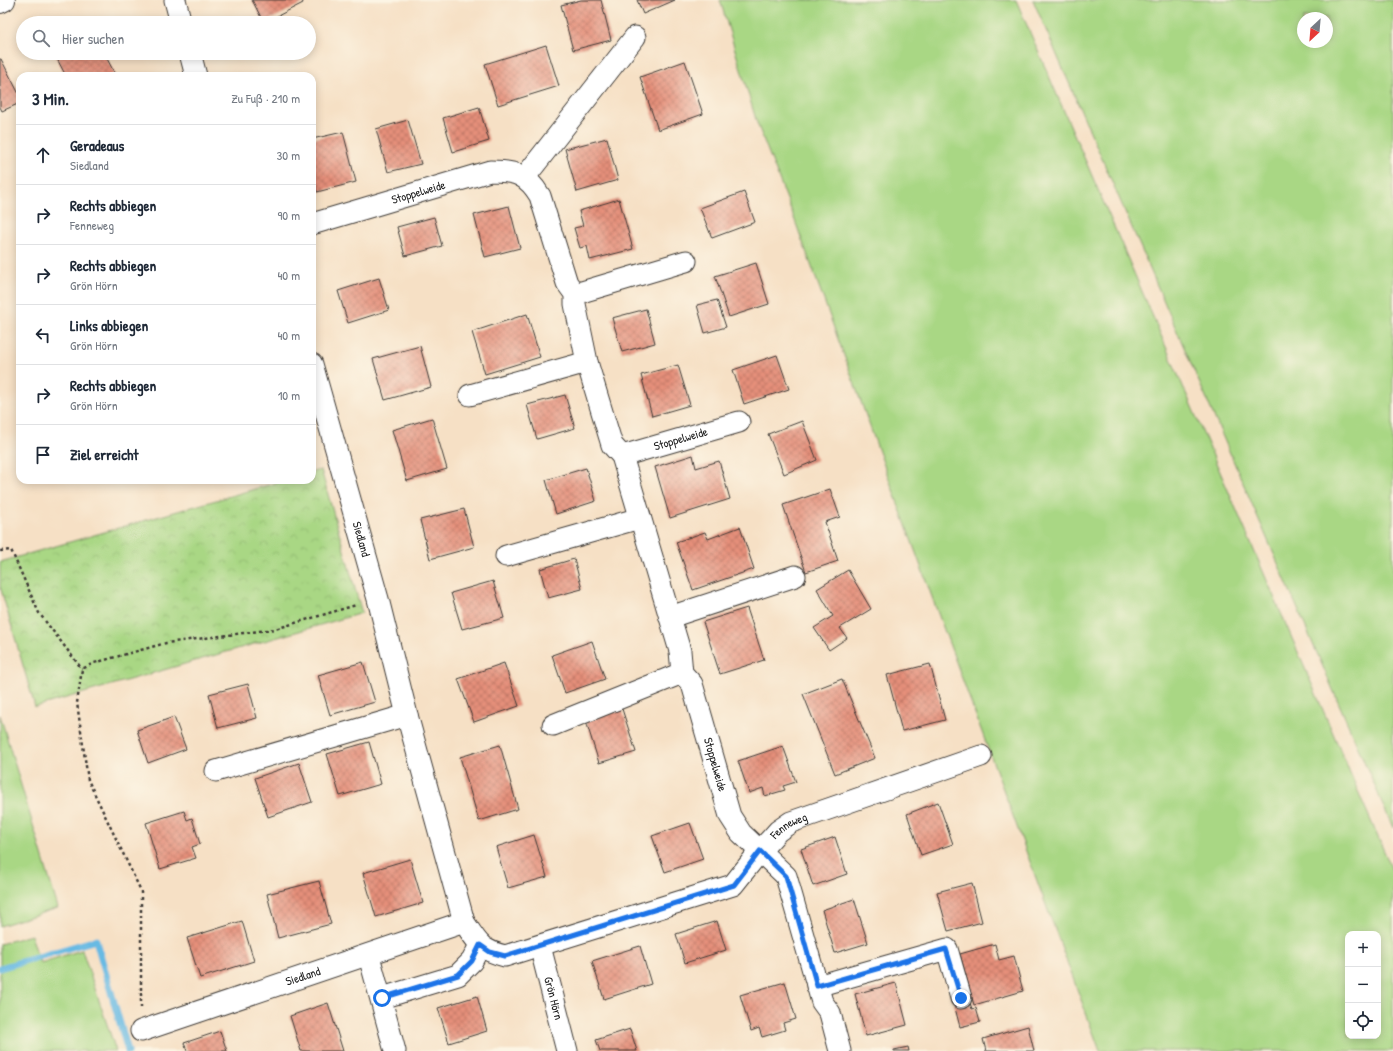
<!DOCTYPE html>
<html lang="de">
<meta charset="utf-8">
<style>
:root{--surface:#fff;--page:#f2f2f3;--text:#1f2937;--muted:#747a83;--line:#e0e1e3}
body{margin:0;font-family:"Patrick Hand",sans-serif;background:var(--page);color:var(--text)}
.controls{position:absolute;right:12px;bottom:12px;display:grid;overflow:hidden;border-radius:8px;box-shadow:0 2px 10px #0003}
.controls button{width:36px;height:36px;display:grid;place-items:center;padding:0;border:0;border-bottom:1px solid var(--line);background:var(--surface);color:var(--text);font:20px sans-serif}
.compass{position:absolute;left:1297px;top:12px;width:36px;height:36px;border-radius:50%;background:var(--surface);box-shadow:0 2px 10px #0003;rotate:206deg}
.stop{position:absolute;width:12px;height:12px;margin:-9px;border:3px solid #1a73e8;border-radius:50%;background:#fff}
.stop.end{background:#1a73e8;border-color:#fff;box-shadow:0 1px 4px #0008}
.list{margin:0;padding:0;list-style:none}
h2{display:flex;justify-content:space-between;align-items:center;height:52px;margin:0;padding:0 16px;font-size:17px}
h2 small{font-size:13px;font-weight:400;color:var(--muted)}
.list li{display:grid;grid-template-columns:26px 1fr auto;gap:12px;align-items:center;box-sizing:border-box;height:60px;padding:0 16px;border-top:1px solid var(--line)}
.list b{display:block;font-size:15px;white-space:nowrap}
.list p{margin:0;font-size:13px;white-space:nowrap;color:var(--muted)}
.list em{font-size:13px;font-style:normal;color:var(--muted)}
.icon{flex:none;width:22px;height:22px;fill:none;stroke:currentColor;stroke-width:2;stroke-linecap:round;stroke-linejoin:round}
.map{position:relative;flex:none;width:1393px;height:1051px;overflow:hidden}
.search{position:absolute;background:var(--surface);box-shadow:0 2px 10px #0003;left:16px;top:16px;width:300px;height:44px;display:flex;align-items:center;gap:10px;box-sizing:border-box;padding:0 14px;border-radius:22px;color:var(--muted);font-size:15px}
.panel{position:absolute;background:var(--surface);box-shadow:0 2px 10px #0003;left:16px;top:72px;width:300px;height:412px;border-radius:12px}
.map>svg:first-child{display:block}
.grass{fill:#a9d784;stroke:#627a50;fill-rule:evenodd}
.park{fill:url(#park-crowns);stroke:#627a50}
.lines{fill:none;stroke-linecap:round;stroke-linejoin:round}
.stream{stroke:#67bae3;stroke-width:7}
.building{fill:url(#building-cross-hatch)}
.minor-casing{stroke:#3d3935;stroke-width:23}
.secondary-casing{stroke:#3d3935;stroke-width:24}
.path{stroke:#3d3935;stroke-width:2.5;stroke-dasharray:3 3;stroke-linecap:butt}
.minor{stroke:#fff;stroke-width:21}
.secondary{stroke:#fff;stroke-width:22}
.route{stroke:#1a73e8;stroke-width:5}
.labels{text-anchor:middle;stroke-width:3;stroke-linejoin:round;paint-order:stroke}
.street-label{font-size:12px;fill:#1c1c1c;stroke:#fcf5e5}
</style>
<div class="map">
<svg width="1393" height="1051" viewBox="0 0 1393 1051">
<defs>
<pattern id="park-crowns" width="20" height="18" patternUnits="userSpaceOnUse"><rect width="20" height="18" fill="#a9d784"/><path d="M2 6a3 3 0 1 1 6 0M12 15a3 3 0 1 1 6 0" fill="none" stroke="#91b871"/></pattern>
<pattern id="building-cross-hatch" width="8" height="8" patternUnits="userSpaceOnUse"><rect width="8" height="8" fill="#e58f7a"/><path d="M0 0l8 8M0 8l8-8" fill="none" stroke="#b97463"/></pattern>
</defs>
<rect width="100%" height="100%" fill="#fcf5e5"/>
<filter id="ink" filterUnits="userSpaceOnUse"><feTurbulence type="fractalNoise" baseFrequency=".025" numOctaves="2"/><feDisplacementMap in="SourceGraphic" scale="8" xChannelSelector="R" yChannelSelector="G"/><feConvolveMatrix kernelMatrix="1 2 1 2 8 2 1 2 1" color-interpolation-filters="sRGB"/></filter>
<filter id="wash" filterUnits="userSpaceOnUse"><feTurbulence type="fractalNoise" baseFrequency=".012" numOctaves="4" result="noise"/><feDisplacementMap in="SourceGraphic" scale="16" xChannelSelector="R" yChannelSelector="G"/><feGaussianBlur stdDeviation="0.9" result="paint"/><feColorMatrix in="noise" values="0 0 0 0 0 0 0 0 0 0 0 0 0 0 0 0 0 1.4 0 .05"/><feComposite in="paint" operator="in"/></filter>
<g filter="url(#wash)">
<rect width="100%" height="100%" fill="#f6e0c5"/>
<!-- grass -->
<g class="grass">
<path d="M720,0h296l377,872v179h-293l-164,-443 -146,-401 -33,-84zM1348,934h30v102h-30z"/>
<path d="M1033,0h360v828zM1303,18h24v24h-24z"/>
<path d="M0,715l58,193 -58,18z"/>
<path d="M31,935l9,28 42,-13 34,101h-116v-107z"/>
</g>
<!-- park -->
<path class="park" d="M321,470l41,143 -327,94 -35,-121v-24l286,-82h26v-8z"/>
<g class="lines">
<!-- stream -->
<path class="stream" d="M0,968l96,-28 32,111"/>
</g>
<g id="blocks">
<!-- building -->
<g class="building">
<path d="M252,0h50l1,3 -39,20z"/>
<path d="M581,0h20l10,40 -38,10 -12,-45z"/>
<path d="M637,0h38l-32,14z"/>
<path d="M546,45l13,41 -61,19 -13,-41z"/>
<path d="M54,53h50l11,21 -5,2h-44z"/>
<path d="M0,59h1l19,37v7l-18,8 -2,-4z"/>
<path d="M685,61l18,53 -45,16 -18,-53z"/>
<path d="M479,107l10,34 -36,11 -10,-34z"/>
<path d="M408,120l13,44 -33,8 -12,-43z"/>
<path d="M343,132l13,50 -39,10 -5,-21v-32z"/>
<path d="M607,138l11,42 -41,12 -12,-43z"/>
<path d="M744,192l11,30 -43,16 -12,-30z"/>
<path d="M619,199l14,50 -43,11 -3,-14 -7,2 -6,-20 9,-2 -4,-15z"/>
<path d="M509,206l11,42 -35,9 -11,-42z"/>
<path d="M434,217l8,29 -37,10 -8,-29z"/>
<path d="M756,263l13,41 -40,13 -14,-41z"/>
<path d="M379,278l10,32 -41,13 -10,-32z"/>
<path d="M717,300l9,27 -21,6 -8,-28z"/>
<path d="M646,309l9,34 -33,9 -10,-34z"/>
<path d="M527,314l13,43 -55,17 -13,-42z"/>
<path d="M420,346l11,41 -46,13 -12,-41z"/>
<path d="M777,355l12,34 -45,15 -11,-34z"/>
<path d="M678,365l12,40 -38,11 -11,-41z"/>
<path d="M565,395l10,33 -38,11 -10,-34z"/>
<path d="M432,418l15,51 -40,12 -15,-51z"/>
<path d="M802,421l15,39 -33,14 -16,-40z"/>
<path d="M693,455l3,13 23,-7 11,38 -60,19 -15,-51z"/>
<path d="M586,468l10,33 -40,13 -10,-34z"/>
<path d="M830,489l10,28 -15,5 13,39 -32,11 -23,-67z"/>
<path d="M464,509l10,38 -44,12 -10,-39z"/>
<path d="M740,527l14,42 -61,21 -17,-48 29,-10 3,7z"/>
<path d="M574,559l8,30 -34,9 -8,-29z"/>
<path d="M848,570l23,39 -31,19 7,10 -18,12 -15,-22 19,-12 -16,-27z"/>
<path d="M493,581l11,37 -42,11 -11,-36z"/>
<path d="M747,608l17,52 -44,14 -17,-52z"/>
<path d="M592,641l13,38 -40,14 -13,-38z"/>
<path d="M363,662l12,40 -45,13 -12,-40z"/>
<path d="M504,663l15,43 -45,16 -16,-43z"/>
<path d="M930,664l15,56 -43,11 -15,-56z"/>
<path d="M842,679l33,79 -40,16 -32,-80z"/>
<path d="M248,684l9,34 -39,10 -9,-34z"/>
<path d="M622,709l14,43 -37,11 -13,-42z"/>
<path d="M174,717l12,32 -38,14 -11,-33z"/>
<path d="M369,742l12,42 -41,12 -13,-42z"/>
<path d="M500,745l18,64 -39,12 -19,-64z"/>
<path d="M783,746l13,36 -13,4 2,4 -20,6 -2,-8 -14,5 -11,-32z"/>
<path d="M299,763l13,39 -44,15 -13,-39z"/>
<path d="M938,802l15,42 -32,11 -14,-41z"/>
<path d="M184,811l3,9 5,-2 8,26 -8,3 4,11 -36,11 -14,-46z"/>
<path d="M690,823l13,36 -38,13 -13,-36z"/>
<path d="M534,835l13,42 -39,11 -12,-41z"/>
<path d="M835,837l12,37 -34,12 -12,-37z"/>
<path d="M410,859l13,44 -47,14 -13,-44z"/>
<path d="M319,881l12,43 -53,14 -11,-44z"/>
<path d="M972,883l10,39 -34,9 -11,-39z"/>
<path d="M854,899l14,44 -33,10 -13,-43z"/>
<path d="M242,921l12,40 -54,17 -13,-40z"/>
<path d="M717,921l9,29 -41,13 -9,-29z"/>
<path d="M995,944l4,16 15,-4 9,35 -49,14 -14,-51z"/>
<path d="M640,946l11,38 -47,15 -12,-38z"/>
<path d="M785,982l11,37 -13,4 2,7 -23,7 -3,-9 -8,3 -11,-36z"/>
<path d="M896,983l11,42 -41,11 -11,-42z"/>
<path d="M477,996l10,35 -38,12 -11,-35z"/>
<path d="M969,1000l3,9 4,-1 4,14 -20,5 -6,-23z"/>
<path d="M328,1003l15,48h-42l-11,-35z"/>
<path d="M1028,1026l6,25h-48l-3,-12z"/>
<path d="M630,1029l7,22h-37l-4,-11z"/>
<path d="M220,1031l7,20h-40l-3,-8z"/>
<path d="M908,1047l1,4h-15v-1z"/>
</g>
</g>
</g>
<g filter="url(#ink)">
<use href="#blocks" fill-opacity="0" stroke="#3d3935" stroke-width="1"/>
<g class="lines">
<defs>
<g id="minor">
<path d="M175,0l6,23"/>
<path d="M190,53l6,23"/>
<path d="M525,177l110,-140"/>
<path id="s1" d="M312,224l178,-53c25,0 37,3 50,25l27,87 8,11v10l12,58 25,83 10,11 58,195 2,22 10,11 38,132 11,17 45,43 36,126 8,11 10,38"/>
<path d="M575,294l111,-33"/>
<path id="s2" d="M312,364l66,235 29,116 57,207c14,21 16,28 41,34l228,-71 27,-34 18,-20 13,-9 190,-66"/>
<path d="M470,395l117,-33"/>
<path id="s3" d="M622,456l117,-34"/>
<path d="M506,556l134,-38"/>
<path d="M670,617l125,-41"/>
<path d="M553,725l129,-52"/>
<path d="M216,771l191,-56"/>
<path id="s4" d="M540,946l27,105"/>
<path d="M369,956l26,95"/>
<path d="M817,986l130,-37 14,49"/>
<path d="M382,998l76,-23 14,-14 8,-16"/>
<path id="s5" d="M141,1031l323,-109"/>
</g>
<path id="secondary" d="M0,2l4,-2"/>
</defs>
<!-- minor casing -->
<use href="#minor" class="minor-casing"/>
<!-- secondary casing -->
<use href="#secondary" class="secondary-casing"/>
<!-- path -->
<g class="path">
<path d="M0,551l11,-1 28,63 43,56"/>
<path d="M141,1008v-117l-53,-111 -11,-77 5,-34 12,-6 72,-20 109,-14 81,-24"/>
</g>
<!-- minor -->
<use href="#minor" class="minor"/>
<!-- secondary -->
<use href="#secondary" class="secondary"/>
</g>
</g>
<g class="lines" filter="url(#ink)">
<!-- route -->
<path class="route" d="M382,998l76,-23 14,-14 8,-16 10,7 15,4 229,-71 26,-34 26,25 31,110 129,-37 15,49"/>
</g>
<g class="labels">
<!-- street labels -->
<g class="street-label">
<text dy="4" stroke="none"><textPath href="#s1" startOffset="111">Stoppelweide</textPath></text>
<text dy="4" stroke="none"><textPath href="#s3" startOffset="61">Stoppelweide</textPath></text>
<text dy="4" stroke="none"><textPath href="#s2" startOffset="182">Siedland</textPath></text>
<text dy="4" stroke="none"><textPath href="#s1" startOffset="845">Stoppelweide</textPath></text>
<text dy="4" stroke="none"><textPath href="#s2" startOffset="955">Fenneweg</textPath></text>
<text dy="4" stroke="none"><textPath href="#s5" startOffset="171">Siedland</textPath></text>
<text dy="4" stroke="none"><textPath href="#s4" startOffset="54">Grön Hörn</textPath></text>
</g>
</g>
</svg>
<div class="controls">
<button>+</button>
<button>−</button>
<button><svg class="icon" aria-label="locate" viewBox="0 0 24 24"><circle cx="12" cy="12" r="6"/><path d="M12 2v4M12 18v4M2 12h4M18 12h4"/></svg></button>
</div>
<svg class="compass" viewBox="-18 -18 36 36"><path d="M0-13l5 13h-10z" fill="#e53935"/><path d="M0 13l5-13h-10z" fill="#747a83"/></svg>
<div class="stop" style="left:382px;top:998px"></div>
<div class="stop end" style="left:961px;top:998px"></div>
<div class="search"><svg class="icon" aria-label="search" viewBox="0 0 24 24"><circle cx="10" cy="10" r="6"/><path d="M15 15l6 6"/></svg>Hier suchen</div>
<section class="panel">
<h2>3 Min.<small>Zu Fuß · 210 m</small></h2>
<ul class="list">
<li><svg class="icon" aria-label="ahead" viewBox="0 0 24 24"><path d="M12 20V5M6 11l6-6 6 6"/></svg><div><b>Geradeaus</b><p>Siedland</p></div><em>30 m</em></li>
<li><svg class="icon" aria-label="right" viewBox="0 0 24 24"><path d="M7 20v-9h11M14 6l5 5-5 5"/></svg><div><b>Rechts abbiegen</b><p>Fenneweg</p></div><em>90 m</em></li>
<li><svg class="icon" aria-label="right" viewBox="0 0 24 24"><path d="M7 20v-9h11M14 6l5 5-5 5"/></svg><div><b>Rechts abbiegen</b><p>Grön Hörn</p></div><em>40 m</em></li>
<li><svg class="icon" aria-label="left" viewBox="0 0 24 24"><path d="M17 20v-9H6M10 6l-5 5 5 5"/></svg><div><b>Links abbiegen</b><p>Grön Hörn</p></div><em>40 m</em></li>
<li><svg class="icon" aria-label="right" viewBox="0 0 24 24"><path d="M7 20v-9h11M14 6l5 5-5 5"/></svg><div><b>Rechts abbiegen</b><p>Grön Hörn</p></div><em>10 m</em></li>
<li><svg class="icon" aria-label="arrive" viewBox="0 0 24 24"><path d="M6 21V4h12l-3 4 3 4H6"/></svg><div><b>Ziel erreicht</b></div></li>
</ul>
</section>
</div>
